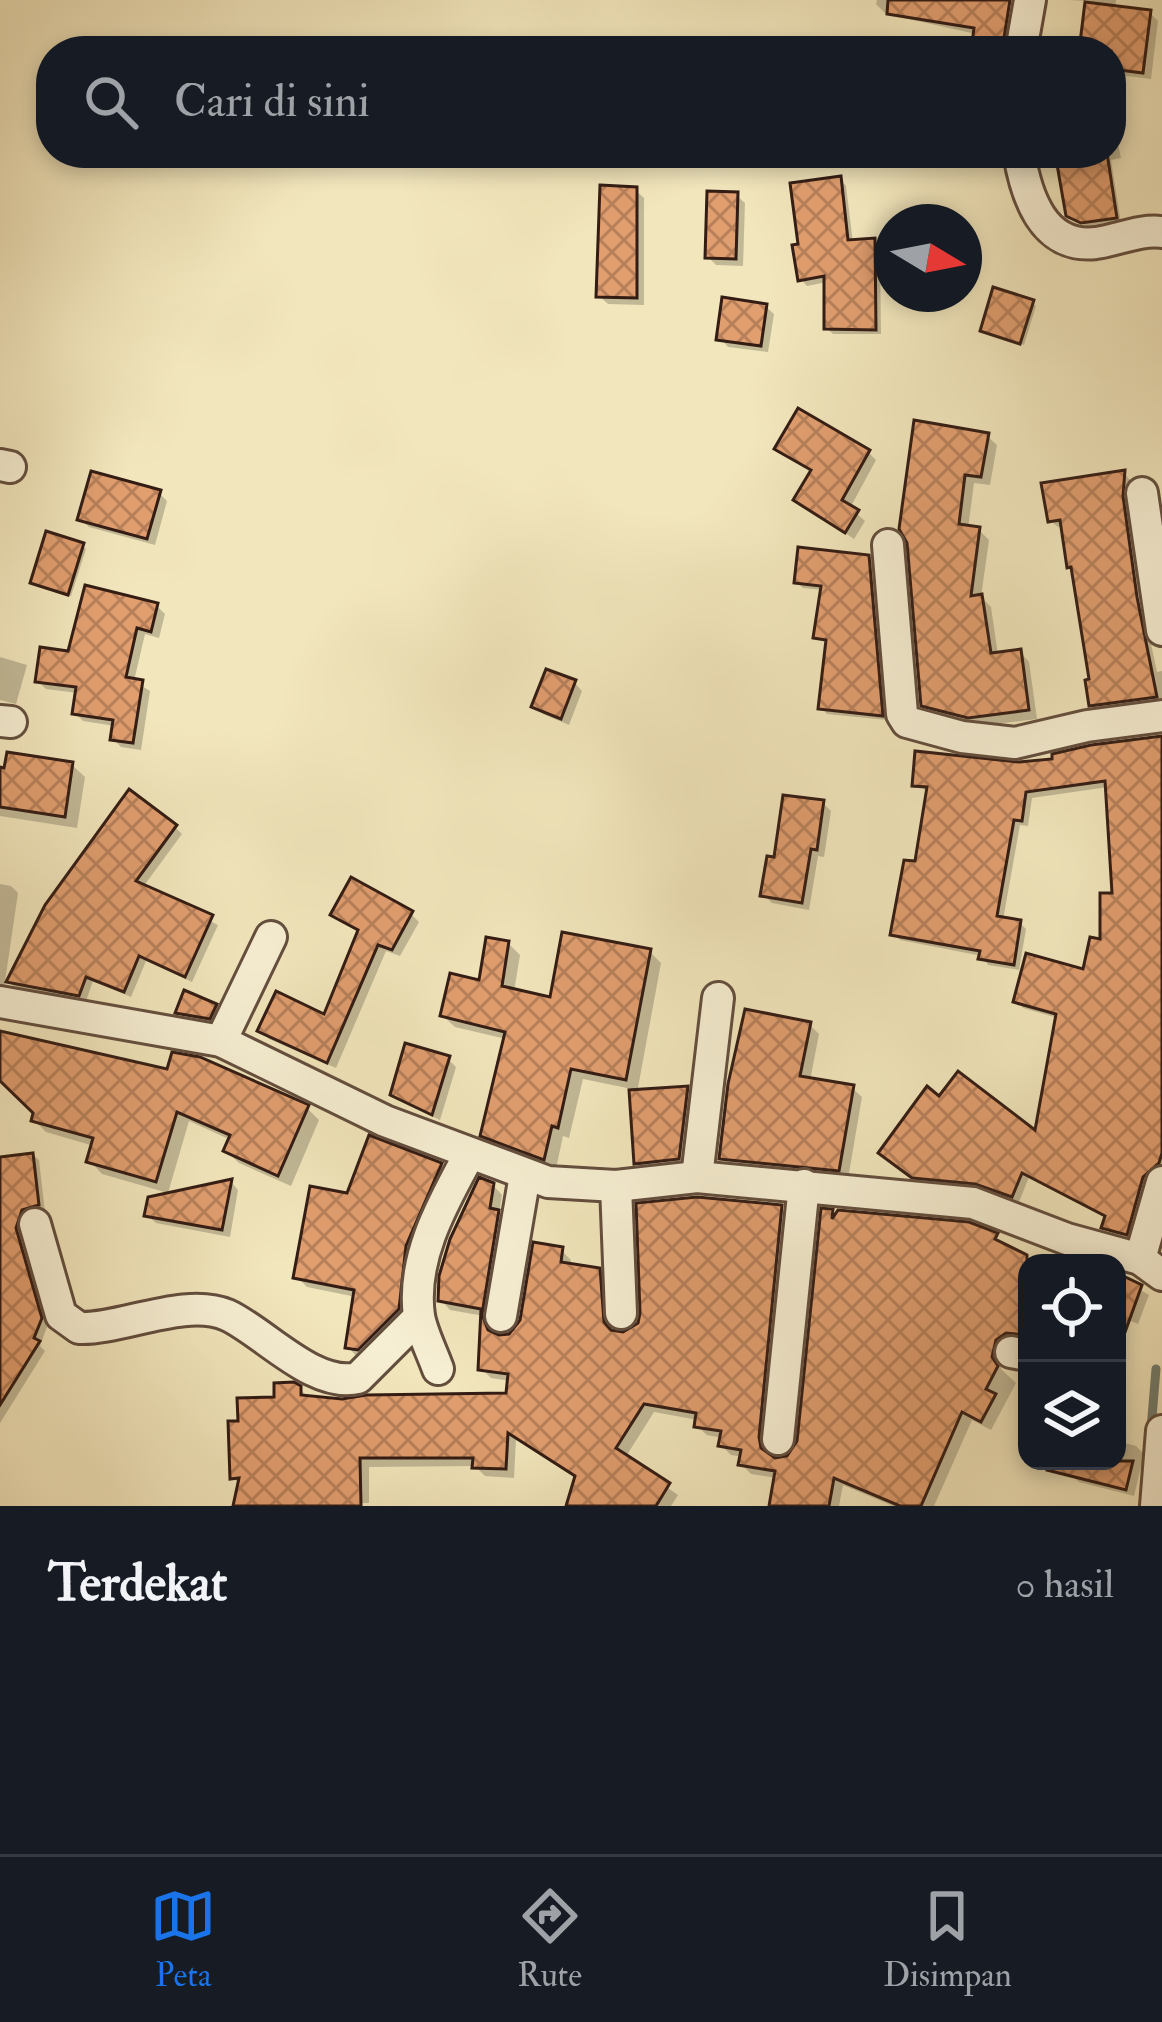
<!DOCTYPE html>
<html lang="id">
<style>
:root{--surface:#171b24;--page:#20242c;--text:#f1f3f6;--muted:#9ea1a6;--line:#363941;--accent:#1a73e8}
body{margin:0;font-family:"IM FELL Double Pica",serif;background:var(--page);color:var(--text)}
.controls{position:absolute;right:36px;bottom:36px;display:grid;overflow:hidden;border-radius:24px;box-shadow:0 6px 18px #0003}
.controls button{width:108px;height:108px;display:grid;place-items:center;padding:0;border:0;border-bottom:3px solid var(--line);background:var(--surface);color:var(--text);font:60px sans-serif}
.compass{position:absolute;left:874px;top:204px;width:108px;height:108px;border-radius:50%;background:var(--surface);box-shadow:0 6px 18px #0003;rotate:100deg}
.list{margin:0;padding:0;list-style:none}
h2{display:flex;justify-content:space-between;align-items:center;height:156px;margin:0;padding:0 48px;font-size:51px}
h2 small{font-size:39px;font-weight:400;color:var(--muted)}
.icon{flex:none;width:66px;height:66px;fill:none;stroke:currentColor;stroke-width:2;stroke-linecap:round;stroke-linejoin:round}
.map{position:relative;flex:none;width:1162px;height:1506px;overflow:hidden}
.search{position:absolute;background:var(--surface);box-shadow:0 6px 18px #0003;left:36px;right:36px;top:36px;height:132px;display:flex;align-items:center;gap:30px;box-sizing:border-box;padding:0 42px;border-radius:48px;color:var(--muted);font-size:45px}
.sheet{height:348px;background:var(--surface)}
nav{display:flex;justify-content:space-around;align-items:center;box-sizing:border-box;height:168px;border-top:3px solid var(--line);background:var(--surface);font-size:33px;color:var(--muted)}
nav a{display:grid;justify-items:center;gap:6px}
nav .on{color:var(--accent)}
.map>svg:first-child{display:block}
.shadow{fill:#0003}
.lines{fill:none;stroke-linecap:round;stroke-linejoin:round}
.stream{stroke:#727e70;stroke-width:9}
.building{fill:url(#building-cross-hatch);stroke:#331c14;stroke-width:3}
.minor-casing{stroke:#634e3e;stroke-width:36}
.minor{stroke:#f7efd3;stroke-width:30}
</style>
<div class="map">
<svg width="1162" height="1506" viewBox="0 0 1162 1506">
<defs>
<pattern id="building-cross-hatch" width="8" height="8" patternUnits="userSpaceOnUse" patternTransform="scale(3)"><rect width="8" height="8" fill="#e19e6f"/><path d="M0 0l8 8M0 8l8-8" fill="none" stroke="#b7805a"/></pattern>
</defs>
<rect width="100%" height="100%" fill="#f2e6bc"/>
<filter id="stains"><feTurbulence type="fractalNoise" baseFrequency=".00167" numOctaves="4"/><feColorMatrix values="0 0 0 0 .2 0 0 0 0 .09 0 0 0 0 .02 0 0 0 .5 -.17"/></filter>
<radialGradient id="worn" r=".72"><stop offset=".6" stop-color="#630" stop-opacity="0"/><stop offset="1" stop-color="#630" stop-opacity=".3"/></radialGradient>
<!-- shadow -->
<g class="shadow">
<path d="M877,0h146l-11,51h-38l2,-17 -90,-20 -10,-10z"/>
<path d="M1068,0h48l-1,9 35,4 8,8 -7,58 -40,-5v-23h-29l6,-50z"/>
<path d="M1111,113l10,45 -10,2 10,63 -32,5 -20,-13 -11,-62h53z"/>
<path d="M840,179l6,7 7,57 21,-2 6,6 1,87h-48l-6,-6v-46l-20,4 -6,-7v-33z"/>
<path d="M635,190l9,8v107l-36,-1 -9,-8z"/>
<path d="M736,195l9,8 -2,63 -27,-1 -8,-8z"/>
<path d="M1032,303l4,3 -12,39 -38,-12z"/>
<path d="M765,306l9,8 -6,38 -40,-5 -8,-9z"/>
<path d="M987,436l10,9 -7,40 -16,-2 -6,46 11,1 10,10 -8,57 10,10 7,48 22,-3 9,10 8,57 -58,7 -45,-12 -10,-10 -14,-162z"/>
<path d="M778,448l90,4 8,8 -26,48 15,13 -11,18 -57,-39 17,-28z"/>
<path d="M1124,473l6,7 -2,24 15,102 14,66 5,-1v34l-64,6 -7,-6 2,-23 -29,-156 -6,1 -7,-6z"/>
<path d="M159,493l8,8 -12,44 -66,-18 -9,-8z"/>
<path d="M82,546l4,3 -15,47 -35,-11z"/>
<path d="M868,558l6,6 13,156 -60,-6 -6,-7 7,-63 -12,-7 8,-47 -21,-2 -6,-6z"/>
<path d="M156,605l9,9 -6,24 -14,-4 -11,47 16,10 -9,59 -20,-3 -8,-8 2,-13 -32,-5 -8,-8 3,-20 -32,-4 -8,-8 33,-26z"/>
<path d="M0,657l27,8 -11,39 -16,-4z"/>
<path d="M574,682l8,9 -13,34 -26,-11 -8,-8z"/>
<path d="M1162,739v433l-29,68 -22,-6 -7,-7 4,-9 -79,-41 -10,25 -34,-13 -63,-6 -34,-24 52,-59 97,36 21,-118 -35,-10 -6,-7 69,-28 17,-30 12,-47 -7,-109 -76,11 -4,28 -8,-1 -17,95 16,2 7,7 -7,41 -31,-5 -6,-9 -82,-16 -7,-6 24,-69 12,-73 -13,-7 97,-20 43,-3z"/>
<path d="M72,765l13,12 -8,51 -77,-12v-46z"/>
<path d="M823,803l8,8 -7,46 -6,-1 -9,54 -37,-7 -8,-8 12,-35z"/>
<path d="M175,827l7,7 -39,53 75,38 -26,57 -46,-21 -15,36 -38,-16 -7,20 -70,-13 -7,-6z"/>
<path d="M0,884l11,2 7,7 -14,95 -4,-1z"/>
<path d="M334,914h77l8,8 -19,34 -14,-5 -50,117 -67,-29 -8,-8 64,-13 35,-86z"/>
<path d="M508,943l12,12 -6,37 38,9 98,-49 11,11 -24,130 50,-4 3,3 -8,70 -42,4 -8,-77 -49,-10 -14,59 -6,-2 -7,33 -60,-22 -12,-12 22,-96 -51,-12 -12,-11 39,-32z"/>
<path d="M215,1006l8,8 -5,12 -32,-6 -8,-8z"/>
<path d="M810,1025l9,9 -9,47 42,7 10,9 -14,82 -117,-11 -9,-10z"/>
<path d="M0,1059l169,13 138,36 12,12 -28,66 -52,-23 -13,-12 5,-11 -42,-19 -21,72 -66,-19 -12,-13 4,-15 -48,-14 -12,-12 2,-8 -36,-35z"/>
<path d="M448,1059l8,8 -16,53 -38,-18 -9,-8z"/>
<path d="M31,1153l8,7 6,52 -17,4 -6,21 25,90 -7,19 5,5 -45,72v-267z"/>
<path d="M441,1166l10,10 -43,144 -50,38 -10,-11 8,-50 -49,-10 -10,-10 52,-81z"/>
<path d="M231,1182l7,8 -8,47 -74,-14 -9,-8z"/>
<path d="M493,1185l9,10 -3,19 8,8 -17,104 4,10 16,1 51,-87 10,10 -1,6 28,5 10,10 4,52 11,3 158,-128 10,9 -24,231 7,13 15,-2 11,-17 32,-230 5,5 159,19 9,11 31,16h-9v79l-21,6 -5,21 15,14 -25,47 -19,-10 -38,86h-41l-50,-21 -4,21h-67l5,-28 -26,-4 -10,-10 2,-7 -12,-2 -10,-10 2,-7 -16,-3 -10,-9 1,-6 -44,-8 -29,46 53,37 -7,11h-102l9,-28 -62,-39 -2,39 -29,-2 -10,-10 -106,1v36l-133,3 4,-21 -7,-8 8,-53 58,-36 11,11 32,3 167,-6 1,-15 -19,-3 -10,-10 3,-52 -34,-6 -9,-10z"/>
<path d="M1117,1276l32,19 -11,29 -21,-9z"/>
<path d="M1117,1441l19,5 8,8 -10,42 -55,-14 -9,-8 4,-13h43z"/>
</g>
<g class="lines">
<!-- stream -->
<path class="stream" d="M1151,1429l5,-60"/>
</g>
<!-- building -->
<g class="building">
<path d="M888,0h122l-8,51h-31l3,-23 -87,-14z"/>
<path d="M1085,2l66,8 -8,63 -32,-4v-18h-32z"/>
<path d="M1055,153h52l10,65 -36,5 -15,-7z"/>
<path d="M841,176l7,64 27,-2 1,92 -52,-1v-53l-26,5 -6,-36 6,-1 -8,-61z"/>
<path d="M600,185l37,2v111l-41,-1z"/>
<path d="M707,191l31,1 -2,67 -31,-1z"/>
<path d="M993,287l41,13 -14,44 -40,-13z"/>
<path d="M722,297l45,7 -6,42 -45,-6z"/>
<path d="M798,408l72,42 -28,50 17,10 -14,23 -52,-33 18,-30 -37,-21z"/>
<path d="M914,420l75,13 -8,44 -16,-2 -6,49 21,3 -9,69 11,-2 9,59 30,-4 8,61 -61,8 -47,-12 -14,-163 -8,-14z"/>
<path d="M1125,470l-2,26 14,101 20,100 -68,9 -4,-26 4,-1 -18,-112 -4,1 -7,-48 -12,2 -7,-39z"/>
<path d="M91,471l70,19 -14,49 -70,-19z"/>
<path d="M46,531l38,12 -16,52 -38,-12z"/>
<path d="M798,547l71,8 14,161 -65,-7 8,-69 -13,-2 8,-52 -27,-3z"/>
<path d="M85,585l73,18 -7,29 -14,-4 -11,49 17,3 -10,63 -23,-3 3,-20 -41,-6 4,-27 -41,-5 5,-35 28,4z"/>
<path d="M546,669l30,11 -15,39 -30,-12z"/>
<path d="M1162,736v417l-3,10 -16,14 -16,58 -26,-7 4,-12 -83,-43 -10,24 -37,-13 -63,-6 -34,-25 49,-67 12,10 19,-25 77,59 21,-116 -43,-12 13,-49 57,16 7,-32 10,2v-46h12l-7,-112 -79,11 -4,29 -8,-1 -17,96 24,4 -7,45 -36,-6 2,-8 -90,-16 14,-75 11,1 12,-74 -15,-1 3,-35 104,11 33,-3v-5l39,-9z"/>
<path d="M7,752l66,10 -8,55 -65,-10v-40l4,1z"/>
<path d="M129,789l48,36 -41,56 77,34 -28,62 -46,-21 -15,36 -38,-15 -7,19 -73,-14 39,-77z"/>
<path d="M783,795l41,5 -7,50 -6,-1 -9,54 -42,-7 7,-40 7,1z"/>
<path d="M351,877l62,34 -21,39 -14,-5 -51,118 -70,-32 19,-40 48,23 34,-84 -28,-15z"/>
<path d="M562,932l89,17 -25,131 -55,-11 -13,59 -6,-2 -8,34 -64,-24 25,-104 -65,-16 10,-43 29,7 7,-43 23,4 -7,45 48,11z"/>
<path d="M184,990l33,14 -7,15 -35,-6z"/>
<path d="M745,1009l66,13 -11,54 54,9 -15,86 -120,-12 9,-75z"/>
<path d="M0,1031l167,38 5,-17 28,5 109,48 -31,71 -55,-25 7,-16 -53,-23 -21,70 -70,-20 7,-24 -62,-17 2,-8 -33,-32z"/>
<path d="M405,1043l45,13 -18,59 -42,-20z"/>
<path d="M688,1086l-9,73 -45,5 -5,-74z"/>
<path d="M369,1135l73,28 -36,83 -7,63 -41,41 -13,-2 9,-58 -61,-12 17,-92 37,7z"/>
<path d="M33,1153l6,52 -17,5 -6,18 26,90 -8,20 6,3 -40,64v-248z"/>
<path d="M479,1177l15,6 -4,25 9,2 -17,104 6,16 11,5 10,-1 11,-14 13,-78 30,5 -2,15 39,6 4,54 7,8 12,2 15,-9 2,-10 -4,-110 61,-6 85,8 -23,232 2,11 14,10 12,-2 10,-15 24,-233 12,1 -1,10 6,-9 131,12 29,11 -3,6 32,16v80l-21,-2 -10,7 -4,17 6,9 -12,23 10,5 -15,28 -19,-10 -41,94h-21l-66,-28 -5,28h-60l6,-35 -37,-6 3,-15 -23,-4 3,-15 -27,-4 2,-14 -52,-9 -28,44 54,35 -14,23h-90l9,-30 -67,-43 -2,36 -34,-1 1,-10h-113l1,48h-128l6,-28 -9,1 -2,-58h10l-1,-23 37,-1v-14l20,-1 7,4v9l41,4 24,-4 140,-2 2,-19 -30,-4 3,-61 -43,-8 1,-25 11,-37z"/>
<path d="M232,1179l-10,51 -78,-14 4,-19z"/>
<path d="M1117,1273l25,12 -22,61 -3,-1z"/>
<path d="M1048,1461h85l-7,29 -79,-20z"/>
</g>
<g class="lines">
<defs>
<g id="minor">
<path d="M1021,51l9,-51"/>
<path d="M1019,153c7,43 24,96 77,90 22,-3 44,-14 66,-11"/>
<path d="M0,465l10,2"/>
<path d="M1142,493l20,137"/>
<path d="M888,545l14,169 5,8 55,15 53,6 72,-17 75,-10"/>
<path d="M0,721l11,1"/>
<path d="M0,1002l221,39 164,80 163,61 68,4 81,-9 276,26 94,36 73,20 22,16"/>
<path d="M221,1041l50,-104"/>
<path d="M697,1177l21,-179"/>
<path d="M616,1186l5,127"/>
<path d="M35,1224l26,91 18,13c41,2 106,-31 148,-13 36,16 87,74 131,63l61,-61"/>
<path d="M1140,1259l22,-77"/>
<path d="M501,1316l24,-141"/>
<path d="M1011,1352l16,3"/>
<path d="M438,1369c-6,-17 -16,-36 -19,-53 -8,-58 24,-113 50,-161"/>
<path d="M778,1439l26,-254"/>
<path d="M1156,1506l6,-75"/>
</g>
</defs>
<!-- minor casing -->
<use href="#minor" class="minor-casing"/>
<!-- minor -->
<use href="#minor" class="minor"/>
</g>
<rect width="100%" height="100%" filter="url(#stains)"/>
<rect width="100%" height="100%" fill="url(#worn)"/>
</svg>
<div class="controls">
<button><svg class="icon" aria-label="locate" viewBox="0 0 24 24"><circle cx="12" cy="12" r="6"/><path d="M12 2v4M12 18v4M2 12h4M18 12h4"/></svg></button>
<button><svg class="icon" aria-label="layers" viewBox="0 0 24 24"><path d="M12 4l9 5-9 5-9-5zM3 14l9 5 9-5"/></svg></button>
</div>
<svg class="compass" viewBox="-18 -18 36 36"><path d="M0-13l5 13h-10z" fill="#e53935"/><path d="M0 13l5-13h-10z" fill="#9ea1a6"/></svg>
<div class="search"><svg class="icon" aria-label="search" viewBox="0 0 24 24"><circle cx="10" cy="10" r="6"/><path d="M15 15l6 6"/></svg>Cari di sini</div>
</div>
<section class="sheet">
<h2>Terdekat<small>0 hasil</small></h2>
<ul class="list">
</ul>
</section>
<nav>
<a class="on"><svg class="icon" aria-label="map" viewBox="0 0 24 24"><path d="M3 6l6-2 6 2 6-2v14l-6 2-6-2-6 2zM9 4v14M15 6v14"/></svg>Peta</a>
<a><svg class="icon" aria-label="directions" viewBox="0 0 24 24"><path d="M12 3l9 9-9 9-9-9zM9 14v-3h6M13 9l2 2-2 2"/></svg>Rute</a>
<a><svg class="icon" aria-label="saved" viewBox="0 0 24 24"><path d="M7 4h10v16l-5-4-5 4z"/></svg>Disimpan</a>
</nav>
